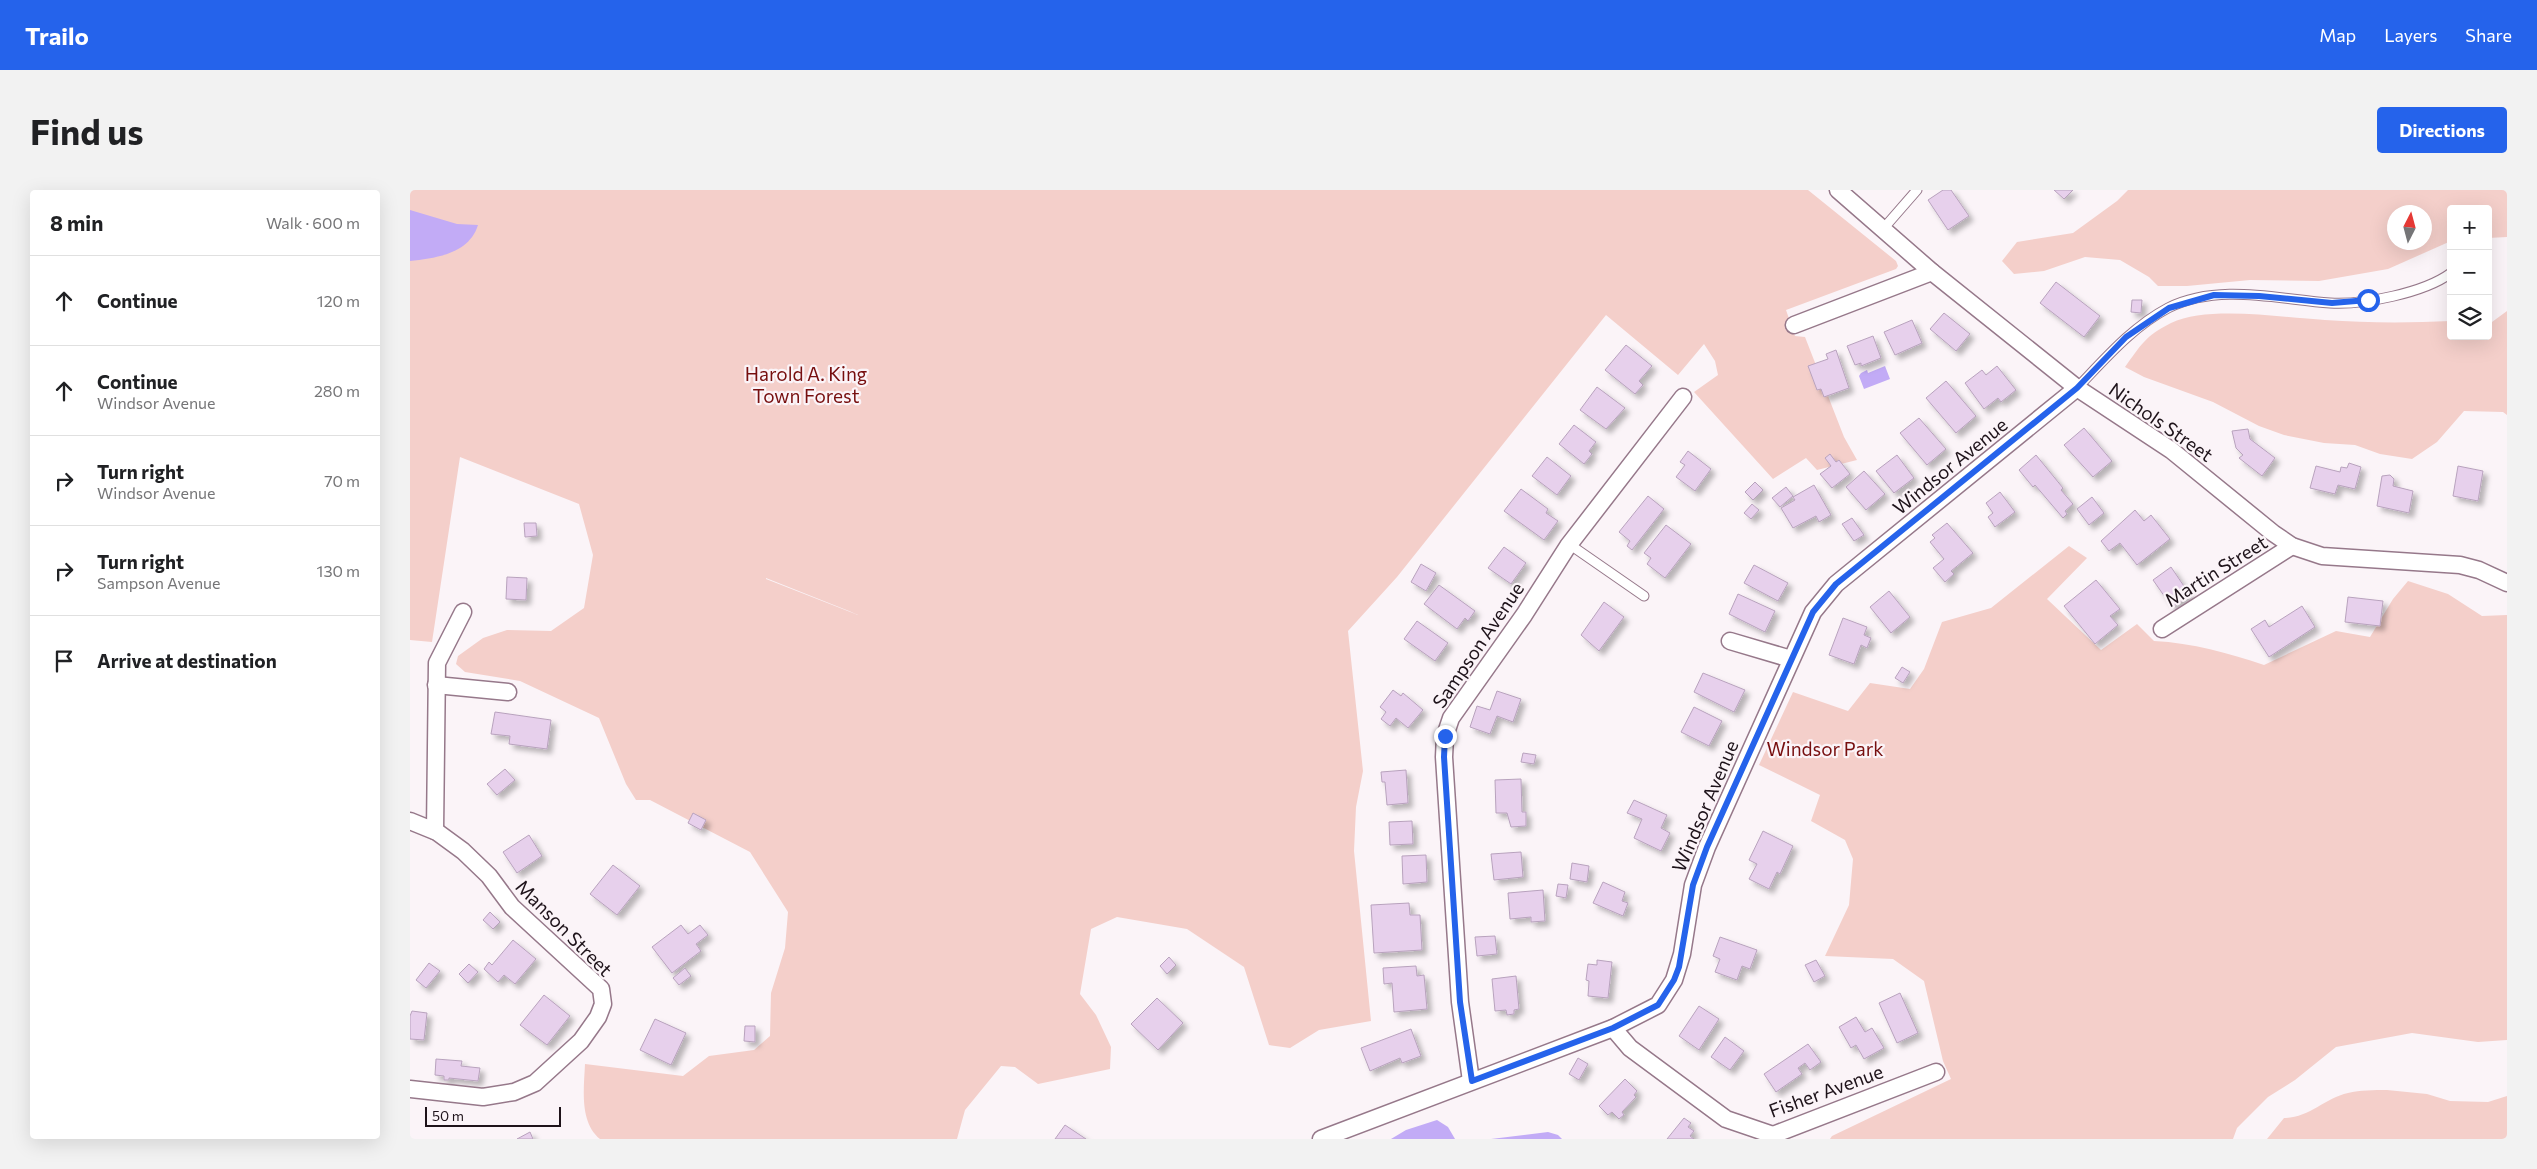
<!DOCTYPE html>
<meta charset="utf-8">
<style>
:root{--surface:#fff;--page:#f2f2f2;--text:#202124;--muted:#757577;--line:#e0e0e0;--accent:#2563eb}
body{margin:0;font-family:Commissioner,sans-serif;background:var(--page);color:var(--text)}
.controls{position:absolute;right:15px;top:15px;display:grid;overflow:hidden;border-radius:5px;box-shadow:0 5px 20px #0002}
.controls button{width:45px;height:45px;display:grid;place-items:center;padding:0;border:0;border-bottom:1px solid var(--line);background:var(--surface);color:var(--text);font:25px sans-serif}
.compass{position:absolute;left:1977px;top:15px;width:45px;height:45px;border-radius:50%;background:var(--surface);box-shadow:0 5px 20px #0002;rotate:6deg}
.scale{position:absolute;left:15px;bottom:12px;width:136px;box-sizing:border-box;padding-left:5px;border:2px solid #1e131a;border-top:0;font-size:14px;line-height:18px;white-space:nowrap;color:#1e131a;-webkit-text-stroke:4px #fbf4f8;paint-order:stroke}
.stop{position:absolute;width:15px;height:15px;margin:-11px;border:4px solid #2563eb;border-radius:50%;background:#fff}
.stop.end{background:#2563eb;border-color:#fff;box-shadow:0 1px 5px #0008}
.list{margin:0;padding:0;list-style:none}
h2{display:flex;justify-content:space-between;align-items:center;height:65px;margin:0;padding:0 20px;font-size:21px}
h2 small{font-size:16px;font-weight:400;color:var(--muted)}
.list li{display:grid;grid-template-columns:32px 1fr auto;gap:15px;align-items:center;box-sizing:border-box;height:90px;padding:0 20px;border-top:1px solid var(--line)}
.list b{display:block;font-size:19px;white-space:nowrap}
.list p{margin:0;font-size:16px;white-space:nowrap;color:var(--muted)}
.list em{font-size:16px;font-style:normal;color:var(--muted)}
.icon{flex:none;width:28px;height:28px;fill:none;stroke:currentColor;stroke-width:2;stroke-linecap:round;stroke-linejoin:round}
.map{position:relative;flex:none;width:2097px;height:949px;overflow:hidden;border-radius:5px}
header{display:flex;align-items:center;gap:30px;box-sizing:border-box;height:70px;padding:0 25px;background:var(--accent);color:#fff}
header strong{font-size:24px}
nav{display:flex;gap:28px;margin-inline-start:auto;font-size:18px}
.intro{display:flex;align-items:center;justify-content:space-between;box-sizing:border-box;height:120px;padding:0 30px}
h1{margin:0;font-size:35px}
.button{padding:12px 22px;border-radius:5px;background:var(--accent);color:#fff;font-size:18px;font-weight:700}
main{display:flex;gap:30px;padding:0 30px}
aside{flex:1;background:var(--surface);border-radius:5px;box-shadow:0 5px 20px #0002}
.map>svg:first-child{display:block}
.green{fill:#f4cfca;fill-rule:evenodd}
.water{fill:#c2abf6}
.building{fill:#e7d0ec;stroke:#b8a2bd;filter:url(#shadow)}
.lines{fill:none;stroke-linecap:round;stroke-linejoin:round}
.lane-casing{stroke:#96788a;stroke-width:11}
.street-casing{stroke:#96788a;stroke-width:19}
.lane{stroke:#fff;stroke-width:9}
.street{stroke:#fff;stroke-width:16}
.route{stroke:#2563eb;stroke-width:6}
.labels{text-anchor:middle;stroke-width:4.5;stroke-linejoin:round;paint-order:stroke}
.park-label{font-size:19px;fill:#770f0f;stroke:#fbf4f8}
.street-label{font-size:19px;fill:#1e131a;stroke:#fbf4f8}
</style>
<header>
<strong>Trailo</strong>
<nav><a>Map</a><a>Layers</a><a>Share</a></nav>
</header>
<div class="intro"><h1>Find us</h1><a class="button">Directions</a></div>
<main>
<aside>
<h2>8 min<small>Walk · 600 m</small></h2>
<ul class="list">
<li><svg class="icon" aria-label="ahead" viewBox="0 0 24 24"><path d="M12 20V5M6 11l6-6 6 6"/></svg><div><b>Continue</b></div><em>120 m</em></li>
<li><svg class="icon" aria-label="ahead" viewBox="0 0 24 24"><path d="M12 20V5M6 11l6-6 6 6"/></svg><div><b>Continue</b><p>Windsor Avenue</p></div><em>280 m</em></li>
<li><svg class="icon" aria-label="right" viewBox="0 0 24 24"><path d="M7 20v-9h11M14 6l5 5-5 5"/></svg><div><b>Turn right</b><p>Windsor Avenue</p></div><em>70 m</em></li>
<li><svg class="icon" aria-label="right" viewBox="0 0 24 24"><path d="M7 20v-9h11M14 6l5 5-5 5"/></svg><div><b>Turn right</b><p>Sampson Avenue</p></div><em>130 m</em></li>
<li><svg class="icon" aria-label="arrive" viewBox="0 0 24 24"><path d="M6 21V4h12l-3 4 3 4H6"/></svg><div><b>Arrive at destination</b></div></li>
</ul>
</aside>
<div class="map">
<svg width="2097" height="949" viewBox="0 0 2097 949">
<defs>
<filter id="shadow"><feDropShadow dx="4.5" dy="4.5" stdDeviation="2.5" flood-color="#0004"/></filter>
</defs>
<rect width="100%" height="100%" fill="#fbf4f8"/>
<!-- green -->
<g class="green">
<path d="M0,0h1398l88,71 2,5 -2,3 -110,41 9,26 10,1 39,100 13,23 -40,10 -11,-12 -33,21 -79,-87 24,-17 -3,-14 -11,-17 -26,31 -72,-60 -209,262 -49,54 15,140 -7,36 -2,44 17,170 -52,9 -29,18 -21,-3 -25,-78 -57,-38 -70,-12 -26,12 -11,65 16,21 15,32 -1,22 -72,15 -23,-17 -14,-1 -36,44 -8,29h-357c-21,-17 -16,-51 -15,-75l98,12 26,-20 45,-6 16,-14 1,-43 14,-45 3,-36 -38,-60 -100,-52h-14l-10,-16 -27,-66 -79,-37 -55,-9 -9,-8 2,-8 25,-18 24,-8 44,1 33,-23 9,-53 -14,-51 -119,-47 -28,185 -22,-2zM356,388l83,33 9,4 -92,-36z"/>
<path d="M1718,0h379v47l-19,1v-29h-37v32l-63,28 -69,12 -69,-1 -63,6h-29l-9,-9 -29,-17 -35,-3 -41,14 -30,3 -12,-13 15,-19 56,-9 44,-32zM1984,22h30v30h-30z"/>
<path d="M2097,121v104l-4,-3 -39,-1 -27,31 -25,17 -32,-5 -25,-9 -31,-2 -40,-8 -25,-9 -46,-24 -69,-25 -19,-10c16,-22 20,-31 46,-44 38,-18 112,-5 154,-3 42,3 84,3 126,1v15h37v-14h4z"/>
<path d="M1659,356l18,12 -40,41 54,51 36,-26 17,17c39,2 74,12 110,24l72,-34 34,6 23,-38 15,-18 40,13 34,22 25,-1v425l-29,2 -66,-9 -76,14 -41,33 -27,17 -31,31 -4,11h-403l2,-3 119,-57 -8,-18 -19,-80 -31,-22 -68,-3 24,-51 4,-46 -8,-19 -34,-19 9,-26 -61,-30 34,-73 55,19 22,-28 40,6 14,-20 18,-47 49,-14z"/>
<path d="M1977,900l40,4 23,7 38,1 19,-6v43h-240l17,-21c25,0 41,-20 64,-25 12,-3 26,-3 39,-3z"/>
</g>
<!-- water -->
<g class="water">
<path d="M0,20l47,14 21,1c-9,29 -42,33 -68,36z"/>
<path d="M1475,176l5,13 -26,10 -5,-13 2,-3 6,-3 1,3z"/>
<path d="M1027,930l11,7 7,12h-64l15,-9z"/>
<path d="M1138,942l10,3 4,4h-71z"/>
</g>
<!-- building -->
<g class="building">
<path d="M1533,0h8l18,26 -21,14 -20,-30z"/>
<path d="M1644,0h19l-9,9z"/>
<path d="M1646,92l44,34 -16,21 -44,-34z"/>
<path d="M1722,110h10l-1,13 -10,-1z"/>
<path d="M1534,123l26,21 -14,17 -26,-22z"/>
<path d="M1502,130l10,23 -27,12 -11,-23z"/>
<path d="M1463,146l8,22 -20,8v-3l-6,2 -8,-19z"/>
<path d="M1216,155l26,21 -13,15 4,4 -8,9 -30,-24z"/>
<path d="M1426,160l13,38 -25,9 -3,-8 -4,1 -9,-24 20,-7 -2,-5z"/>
<path d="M1587,176l19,24 -15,12 -3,-4 -14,11 -19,-26 17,-13 4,5z"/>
<path d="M1536,191l30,35 -20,17 -30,-35z"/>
<path d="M1187,197l28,21 -19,21 -26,-19z"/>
<path d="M1509,228l27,31 -19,16 -27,-32z"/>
<path d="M1164,235l22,17 -7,9 3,3 -8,10 -25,-20z"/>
<path d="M1674,238l28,33 -19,16 -29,-32z"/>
<path d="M1838,239l2,10 25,19 -13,18 -23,-18 4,-3 -7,-7 -4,-17z"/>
<path d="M1278,261l23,18 -16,22 -19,-14 9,-12 -5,-3z"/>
<path d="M1420,264l6,8 3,-2 11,14 -18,14 -12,-14 11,-8 -6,-8z"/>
<path d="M1487,265l17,23 -20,15 -18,-22z"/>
<path d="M1626,265l27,33 -2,2 12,14 -8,7 2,3 -4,4 -28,-33 -2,2 -14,-17z"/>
<path d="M1137,267l24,19 -14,19 -25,-19z"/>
<path d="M1939,273l12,4 -6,22 -17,-4 -3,9 -25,-6 6,-22 24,6 1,-5 6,1z"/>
<path d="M2048,276l25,5 -5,30 -25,-5z"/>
<path d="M1454,281l21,23 -19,16 -20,-23z"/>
<path d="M1980,285l4,4 -1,7 20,5 -4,22 -32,-7 5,-30z"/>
<path d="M1345,292l8,8 -10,10 -8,-8z"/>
<path d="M1404,295l17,30 -12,7 -3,-6 -23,12 -12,-20 14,-8 -2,-3z"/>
<path d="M1376,297l7,9 -13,11 -8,-9z"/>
<path d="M1111,299l27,20 -2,4 12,8 -14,19 -40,-29z"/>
<path d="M1590,302l15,20 -20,15 -7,-10 5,-4 -7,-10z"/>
<path d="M1238,306l16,13 -32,41 -5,-4 3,-5 -11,-9z"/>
<path d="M1682,307l12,16 -15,12 -12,-16z"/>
<path d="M1342,314l7,6 -8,9 -7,-6z"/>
<path d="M1725,320l9,11 7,-6 19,24 -33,26 -17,-22 -11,8 -8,-10z"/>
<path d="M1442,328l12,17 -10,6 -12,-17z"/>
<path d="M114,333h12l1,13 -12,1z"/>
<path d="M1537,333l26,30 -22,18 3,3 -9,8 -12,-14 11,-9 -14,-17 5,-4 -3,-3z"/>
<path d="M1256,335l25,19 -26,34 -18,-14 4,-6 -7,-5z"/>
<path d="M1094,357l22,16 -15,21 -23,-16z"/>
<path d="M1011,374l15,9 -10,18 -15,-9z"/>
<path d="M1344,375l34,18 -10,18 -34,-18z"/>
<path d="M1761,377l19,28 -18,12 -19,-27z"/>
<path d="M97,387l20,1 -1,22 -20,-1z"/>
<path d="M1686,390l24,29 -10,7 8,9 -23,19 -31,-38z"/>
<path d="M1029,395l36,26 -7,10 -3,-3 -8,11 -33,-25z"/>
<path d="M1479,401l21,26 -19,16 -21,-26z"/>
<path d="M1328,404l37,17 -10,21 -36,-18z"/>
<path d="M1938,407l35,4 -3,25 -35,-4z"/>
<path d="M1194,412l20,15 -25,34 -18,-16z"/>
<path d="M1892,416l13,21 -46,30 -18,-28 14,-9 4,7z"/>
<path d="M1433,428l24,9 -3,8 7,3 -4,10 -6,-3 -7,19 -25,-9z"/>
<path d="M1007,431l31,22 -13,18 -31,-22z"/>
<path d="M1492,477l8,5 -7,11 -8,-5z"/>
<path d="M1293,483l42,17 -11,22 -40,-20z"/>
<path d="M983,500l8,6 2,-3 20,17 -15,18 -12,-10 -6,8 -9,-7 5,-7 -6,-5z"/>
<path d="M1087,501l24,8 -8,23 -16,-6 -7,18 -20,-7 7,-21 13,4z"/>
<path d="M1284,517l28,14 -13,25 -28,-14z"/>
<path d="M85,522l56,8 -4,29 -38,-5 1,-8 -19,-2z"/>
<path d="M1113,563l13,2 -2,9 -13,-2z"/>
<path d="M95,579l10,11 -18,15 -10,-11z"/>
<path d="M996,580l2,33 -21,2 -2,-23h-3l-1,-10z"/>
<path d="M1111,589l1,33h4v14l-15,1 -4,-14h-11l-1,-33z"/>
<path d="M1224,610l33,15 -6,13 9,5 -9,18 -27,-13 8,-19 -15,-6z"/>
<path d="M283,623l13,7 -5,10 -13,-7z"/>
<path d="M1002,631l1,23 -23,1 -1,-23z"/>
<path d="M1353,641l30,15 -13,28 -3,-2 -8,17 -20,-10 8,-15 -8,-4z"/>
<path d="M119,645l13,21 -25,17 -14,-21z"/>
<path d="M1111,662l2,25 -29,3 -3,-26z"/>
<path d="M1016,665l1,27 -24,2 -1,-28z"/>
<path d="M1162,673l17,3 -2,16 -17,-3z"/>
<path d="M203,675l27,21 -23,29 -27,-21z"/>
<path d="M1193,692l22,10 -3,9 6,2 -5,13 -30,-13z"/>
<path d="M1148,694l10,1 -2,13 -10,-2z"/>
<path d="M1133,700l2,31 -14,1v-5l-21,2 -2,-26z"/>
<path d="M999,713l1,12h10l2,35 -48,3 -3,-48z"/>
<path d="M80,722l10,10 -7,7 -10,-9z"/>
<path d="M271,735l7,9 12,-9 8,10 -12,9 5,7 -29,22 -20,-26z"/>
<path d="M1085,746l2,18 -20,2 -2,-19z"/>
<path d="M1310,747l37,13 -7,19 -8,-3 -5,14 -22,-8 5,-13 -7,-3z"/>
<path d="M103,750l23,19 -21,25 -11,-9 -6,7 -14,-13 5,-7 3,3z"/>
<path d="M759,767l7,8 -9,9 -7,-8z"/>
<path d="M1187,770l15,2 -4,36 -20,-2 1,-15 -3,-1 2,-16 9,1z"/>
<path d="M1406,770l9,16 -11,6 -9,-17z"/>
<path d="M19,773l11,8 -14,17 -10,-8z"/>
<path d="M59,774l9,8 -10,11 -9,-9z"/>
<path d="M1006,776l1,10 7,-1 3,34 -33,3 -2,-29 -8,1 -1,-16z"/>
<path d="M275,778l6,8 -12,9 -6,-7z"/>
<path d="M1106,786l3,33 -5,1v4l-7,1 -1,-5 -11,1 -3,-32z"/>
<path d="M1490,803l18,40 -21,10 -18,-40z"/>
<path d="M134,805l26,21 -23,29 -27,-20z"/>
<path d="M747,808l26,25 -25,27 -27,-26z"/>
<path d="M1289,816l20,13 -20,31 -20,-14z"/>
<path d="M2,821l15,2 -3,27 -14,-1v-23z"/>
<path d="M1446,827l9,15 7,-4 12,20 -20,11 -8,-14 -5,3 -12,-21z"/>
<path d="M245,829l31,14 -15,32 -31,-15z"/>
<path d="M335,836h10v16l-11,-1z"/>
<path d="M1001,839l10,27 -19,7 -2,-5 -30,13 -9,-23z"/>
<path d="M1315,847l19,14 -14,19 -19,-13z"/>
<path d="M1398,854l13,18 -11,8 -5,-7 -7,5 4,6 -26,18 -12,-18z"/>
<path d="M1168,868l10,6 -9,16 -10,-6z"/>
<path d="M26,869l26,2 -1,5 19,2 -2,13 -29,-3v2h-5v-4l-9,-1z"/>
<path d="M1215,889l12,12 -3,4 2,2 -14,15 2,3 -5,4 -7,-7 -4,3 -9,-9z"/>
<path d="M1274,928l7,5 -3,4 6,4 -4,5 4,3h-27z"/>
<path d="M655,935l21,14h-31z"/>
<path d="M120,942l3,7h-16z"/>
</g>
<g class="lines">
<defs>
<g id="lane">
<path d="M1473,39l34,-39"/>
<path d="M1667,198c28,-29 55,-61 91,-80 50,-25 109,-9 162,-5 33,2 94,-10 121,-30"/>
<path d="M1159,354l75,52"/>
</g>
<g id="street">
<path d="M1428,0l94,82 145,116 94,62 102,83 19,13 30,10 138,9 19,5 28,13"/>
<path d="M1384,135l138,-53"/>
<path d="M1752,439l130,-83"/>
<path d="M1320,451l61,18"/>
<path d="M26,495l72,7"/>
<path d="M0,631l27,11 26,19 26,25 23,31 89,82 2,15 -5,13 -17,24 -46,42 -21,9 -31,5 -73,-8"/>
<path d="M25,641l2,-168 26,-51"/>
<path d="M1203,838l17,20 96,71 47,16 163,-63"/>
<path d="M1061,891l-11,-79 -16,-245 1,-21 6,-18 73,-103 44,-69 115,-149"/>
<path d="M911,949l292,-111 45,-23 16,-25 8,-26 11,-69 14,-38 106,-235 23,-28 241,-196"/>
</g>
</defs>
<!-- lane casing -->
<use href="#lane" class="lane-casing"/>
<!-- street casing -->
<use href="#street" class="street-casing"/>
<!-- lane -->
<use href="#lane" class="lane"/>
<!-- street -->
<use href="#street" class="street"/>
</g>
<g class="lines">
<!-- route -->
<path class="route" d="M1035,546l-1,21 16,245 12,79 141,-53 45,-23 16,-25 5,-13 14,-82 14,-38 106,-235 23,-28 241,-196 49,-51 43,-29 45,-13 45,1 73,7 36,-3"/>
</g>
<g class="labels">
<!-- park labels -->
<g class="park-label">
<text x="396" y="191">Harold A. King<tspan x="396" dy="22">Town Forest</tspan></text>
<text x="1415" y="566">Windsor Park</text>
</g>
<!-- street labels -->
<g class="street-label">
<text transform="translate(1751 232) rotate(35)" y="7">Nichols Street</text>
<text transform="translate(1540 276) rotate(-39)" y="7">Windsor Avenue</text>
<text transform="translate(1806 381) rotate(-32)" y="7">Martin Street</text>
<text transform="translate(1068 455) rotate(-56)" y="7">Sampson Avenue</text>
<text transform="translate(1295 616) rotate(-67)" y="7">Windsor Avenue</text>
<text transform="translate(154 738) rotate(45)" y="7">Manson Street</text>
<text transform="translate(1416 901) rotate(-20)" y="7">Fisher Avenue</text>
</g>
</g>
</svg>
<div class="controls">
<button>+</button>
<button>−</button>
<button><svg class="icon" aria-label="layers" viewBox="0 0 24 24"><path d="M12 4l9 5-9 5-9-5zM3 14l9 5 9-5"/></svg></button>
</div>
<svg class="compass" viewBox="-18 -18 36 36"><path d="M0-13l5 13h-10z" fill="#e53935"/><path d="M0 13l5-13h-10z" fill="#757577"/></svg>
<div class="scale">50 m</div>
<div class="stop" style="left:1958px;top:110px"></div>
<div class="stop end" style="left:1035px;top:546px"></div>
</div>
</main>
